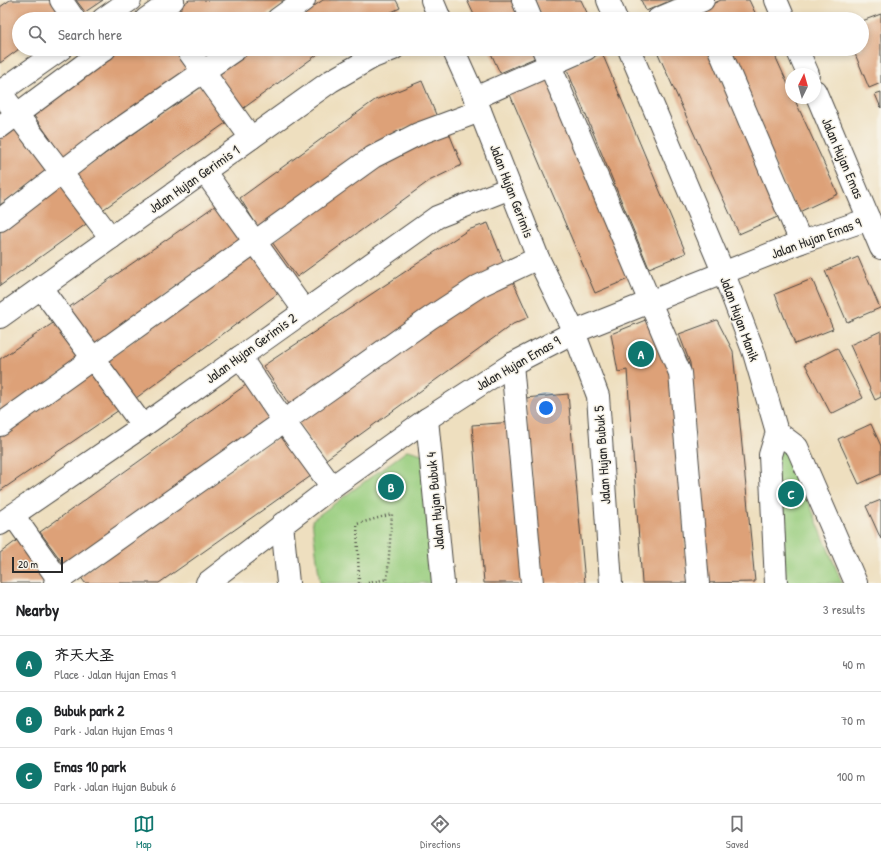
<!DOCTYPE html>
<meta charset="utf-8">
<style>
:root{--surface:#fff;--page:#f2f2f2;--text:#202124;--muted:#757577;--line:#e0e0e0;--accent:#0f766e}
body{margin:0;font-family:"Patrick Hand","LXGW WenKai TC",sans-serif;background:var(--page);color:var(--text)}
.compass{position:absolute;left:785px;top:68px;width:36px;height:36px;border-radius:50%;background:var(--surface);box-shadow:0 2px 6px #0003;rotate:5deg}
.scale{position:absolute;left:12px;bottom:10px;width:51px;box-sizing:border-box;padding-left:4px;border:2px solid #2b2b2b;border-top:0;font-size:11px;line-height:14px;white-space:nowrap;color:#2b2b2b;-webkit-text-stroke:3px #f7f3e8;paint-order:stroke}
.you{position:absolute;left:546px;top:408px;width:14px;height:14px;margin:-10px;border:3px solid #fff;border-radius:50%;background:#1a73e8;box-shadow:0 0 0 6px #1a73e833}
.badge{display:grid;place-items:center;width:26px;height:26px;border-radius:50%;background:var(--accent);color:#fff;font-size:13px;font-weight:700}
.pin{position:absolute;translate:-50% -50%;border:2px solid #fff;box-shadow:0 1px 4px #0006}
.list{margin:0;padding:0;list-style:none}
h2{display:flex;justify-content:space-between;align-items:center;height:52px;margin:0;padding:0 16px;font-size:17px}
h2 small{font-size:13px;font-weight:400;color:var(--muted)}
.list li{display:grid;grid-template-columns:26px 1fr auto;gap:12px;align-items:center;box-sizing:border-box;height:56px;padding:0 16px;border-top:1px solid var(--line)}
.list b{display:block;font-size:15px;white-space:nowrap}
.list p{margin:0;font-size:13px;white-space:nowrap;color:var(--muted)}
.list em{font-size:13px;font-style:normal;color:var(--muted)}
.icon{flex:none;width:22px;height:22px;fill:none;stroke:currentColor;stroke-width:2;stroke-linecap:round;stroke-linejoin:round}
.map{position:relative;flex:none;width:881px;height:583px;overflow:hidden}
.search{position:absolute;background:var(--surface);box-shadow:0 2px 6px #0003;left:12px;right:12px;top:12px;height:44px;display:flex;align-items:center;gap:10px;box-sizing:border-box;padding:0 14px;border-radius:22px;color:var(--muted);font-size:15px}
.sheet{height:220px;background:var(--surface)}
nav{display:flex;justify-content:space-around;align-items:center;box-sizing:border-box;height:56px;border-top:1px solid var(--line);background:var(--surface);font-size:11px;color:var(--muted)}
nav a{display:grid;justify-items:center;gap:2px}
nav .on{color:var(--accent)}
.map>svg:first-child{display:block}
.green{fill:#98cd7e;stroke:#627c54}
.building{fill:#dda178}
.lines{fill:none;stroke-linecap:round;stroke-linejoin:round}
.minor-casing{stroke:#484641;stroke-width:24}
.path{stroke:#484641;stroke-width:2.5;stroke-dasharray:1 3;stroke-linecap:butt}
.minor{stroke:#fff;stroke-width:22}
.labels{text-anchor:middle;stroke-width:3;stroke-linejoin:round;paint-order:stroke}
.street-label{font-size:14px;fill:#2b2b2b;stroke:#f7f3e8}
</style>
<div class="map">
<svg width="881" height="583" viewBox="0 0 881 583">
<rect width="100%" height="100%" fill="#f7f3e8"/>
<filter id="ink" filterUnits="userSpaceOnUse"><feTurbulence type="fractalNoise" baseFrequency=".025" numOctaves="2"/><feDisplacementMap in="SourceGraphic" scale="8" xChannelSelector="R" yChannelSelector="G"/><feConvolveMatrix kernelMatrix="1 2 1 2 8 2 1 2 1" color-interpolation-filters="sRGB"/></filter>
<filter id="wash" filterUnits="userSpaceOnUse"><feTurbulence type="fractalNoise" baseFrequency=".012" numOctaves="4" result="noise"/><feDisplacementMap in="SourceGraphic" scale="16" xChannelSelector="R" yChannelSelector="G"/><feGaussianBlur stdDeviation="0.9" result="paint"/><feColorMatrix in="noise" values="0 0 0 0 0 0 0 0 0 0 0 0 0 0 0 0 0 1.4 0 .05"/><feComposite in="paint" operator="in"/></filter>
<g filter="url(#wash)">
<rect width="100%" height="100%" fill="#eedfbf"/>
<!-- green -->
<g class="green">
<path d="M769,405l73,178h-57z"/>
<path d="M408,450l14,4 10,129h-112l-8,-63z"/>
</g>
<g id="blocks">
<!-- building -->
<g class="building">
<path d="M10,0h47l10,14 -7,5h-41v30l-19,14v-56z"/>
<path d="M76,0h27l-18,12z"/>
<path d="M189,0h99l-27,19h-89l-3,-4z"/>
<path d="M323,0h73l4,8 -23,11h-82z"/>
<path d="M467,0h45l8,19h-44z"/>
<path d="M535,0h46l9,19h-47z"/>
<path d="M641,0h31l-26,11z"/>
<path d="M721,0h28l9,19h-50l-5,-11z"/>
<path d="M881,14v69l-12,5 -16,-39h9v-28z"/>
<path d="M119,49h54l18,25 -126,86 -35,-50z"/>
<path d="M193,49h27l-18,13z"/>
<path d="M251,49h74l-84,61 -25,-36z"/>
<path d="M489,49h45l3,8 -37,16z"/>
<path d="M656,49h52l74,166 -43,19z"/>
<path d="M722,49h50l19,42v7h3l44,96 -41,19z"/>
<path d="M602,53l84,200 -37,15 -83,-201z"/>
<path d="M545,74l88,203 -38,16 -87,-203z"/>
<path d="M422,81l15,36 -39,14 -139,98 -19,-31 135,-98z"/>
<path d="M204,84l26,36 -129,91 -26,-36z"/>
<path d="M881,92v16l-6,-14z"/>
<path d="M24,120l32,46 -56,39v-68z"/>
<path d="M447,128l15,37 -33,16 -132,96 -25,-35 139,-100z"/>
<path d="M59,182l30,40 -89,64v-61z"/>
<path d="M219,203l26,36 -151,106 -26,-37z"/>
<path d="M488,223l17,43 -214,141 -28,-41 205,-136z"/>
<path d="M256,251l28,38 -152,112 -29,-38z"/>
<path d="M858,257l22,51 -33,14 -22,-51z"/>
<path d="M511,277l18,40 -16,7 -188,136 -27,-38 195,-138z"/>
<path d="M812,279l21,50 -38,15 -20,-50z"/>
<path d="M59,319l26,38 -85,58v-56z"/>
<path d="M648,319l24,48 16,216h-46l-15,-213 -9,2 -7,-38z"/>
<path d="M717,320l16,31 22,231 -51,1 -14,-220 -11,-29z"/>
<path d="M881,331v66l-6,3 -25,-55z"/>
<path d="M837,348l26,50 -32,16 -26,-50z"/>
<path d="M94,368l28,40 -122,83v-59z"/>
<path d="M250,382l28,37 -210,151 -28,-38z"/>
<path d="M568,394l17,189h-43l-17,-185z"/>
<path d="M514,422l12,161h-42l-12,-158z"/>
<path d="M871,424l10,22v28l-22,10 -21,-45z"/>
<path d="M289,430l29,41 -159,112h-74l-5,-7z"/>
<path d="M881,500v39l-15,-33z"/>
<path d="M20,538l30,40 -7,5h-43v-30z"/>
</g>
</g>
</g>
<g filter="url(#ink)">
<use href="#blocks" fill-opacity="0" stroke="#484641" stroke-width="1"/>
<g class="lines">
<defs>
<g id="minor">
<path d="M61,0l13,19"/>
<path d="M432,0l8,19"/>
<path d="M523,0l8,19"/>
<path d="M608,0l8,19"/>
<path d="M776,0l8,19"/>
<path d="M103,19l27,-19"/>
<path d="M146,19l27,-19"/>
<path d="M278,19l26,-19"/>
<path d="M658,19l45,-19"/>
<path d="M187,49l64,89"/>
<path d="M453,49l22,49 63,160 36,74 24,64 13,187"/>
<path d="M543,49l137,324 18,210"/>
<path d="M629,49l95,225 30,79 23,79 20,15 59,136"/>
<path d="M719,49l82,193"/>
<path d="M797,49l11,25"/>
<path d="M815,91l66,157"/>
<path d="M0,92l111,146"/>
<path d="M0,92l61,-43"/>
<path d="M475,98l111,-49"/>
<path d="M0,127l105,-78"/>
<path d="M204,171l100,139"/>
<path d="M0,220l101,-78 135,-93"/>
<path d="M41,288l102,138"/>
<path d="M0,317l331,-236 42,-24 20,-8"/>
<path d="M240,357l43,63 49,67"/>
<path d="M512,364l20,219"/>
<path d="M427,419l16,164"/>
<path d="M0,425l373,-268 45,-23 62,-23"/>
<path d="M13,515l48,68"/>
<path d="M0,524l143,-98 294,-209 73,-29"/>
<path d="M282,524l6,59"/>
<path d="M55,583l375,-265 49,-32 59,-28"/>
<path d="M207,583l125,-96 95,-68 85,-55 62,-32 227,-90 68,-23"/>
<path d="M776,583l-6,-128 7,-23"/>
</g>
</defs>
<!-- minor casing -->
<use href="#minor" class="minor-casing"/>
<!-- path -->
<g class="path">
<path d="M359,583l-2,-59 35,-10 -5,69"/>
<path d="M368,583l19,-4"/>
</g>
<!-- minor -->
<use href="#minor" class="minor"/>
</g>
</g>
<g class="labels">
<!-- street labels -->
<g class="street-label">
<text transform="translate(843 158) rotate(67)" y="5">Jalan Hujan Emas</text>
<text transform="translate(194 179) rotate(-35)" y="5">Jalan Hujan Gerimis 1</text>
<text transform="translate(512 191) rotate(69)" y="5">Jalan Hujan Gerimis</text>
<text transform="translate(816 238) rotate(-20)" y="5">Jalan Hujan Emas 9</text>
<text transform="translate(740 319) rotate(70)" y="5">Jalan Hujan Manik</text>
<text transform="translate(251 348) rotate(-36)" y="5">Jalan Hujan Gerimis 2</text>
<text transform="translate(518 363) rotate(-30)" y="5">Jalan Hujan Emas 9</text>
<text transform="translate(602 455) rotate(-94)" y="5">Jalan Hujan Bubuk 5</text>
<text transform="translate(435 501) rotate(-95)" y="5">Jalan Hujan Bubuk 4</text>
</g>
</g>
</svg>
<svg class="compass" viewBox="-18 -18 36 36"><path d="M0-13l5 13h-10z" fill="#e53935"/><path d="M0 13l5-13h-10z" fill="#757577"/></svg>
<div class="scale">20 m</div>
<div class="you"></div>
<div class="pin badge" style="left:641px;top:354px">A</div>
<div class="pin badge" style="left:391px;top:487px">B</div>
<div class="pin badge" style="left:791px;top:494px">C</div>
<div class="search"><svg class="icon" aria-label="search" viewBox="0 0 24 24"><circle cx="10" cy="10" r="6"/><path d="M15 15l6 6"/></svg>Search here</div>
</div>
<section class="sheet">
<h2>Nearby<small>3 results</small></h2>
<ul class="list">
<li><span class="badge">A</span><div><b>齐天大圣</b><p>Place · Jalan Hujan Emas 9</p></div><em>40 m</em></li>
<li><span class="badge">B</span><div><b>Bubuk park 2</b><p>Park · Jalan Hujan Emas 9</p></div><em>70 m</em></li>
<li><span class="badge">C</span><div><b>Emas 10 park</b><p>Park · Jalan Hujan Bubuk 6</p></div><em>100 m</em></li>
</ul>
</section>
<nav>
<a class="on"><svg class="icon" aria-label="map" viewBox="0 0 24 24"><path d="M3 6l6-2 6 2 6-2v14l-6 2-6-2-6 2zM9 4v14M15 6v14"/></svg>Map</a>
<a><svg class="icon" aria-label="directions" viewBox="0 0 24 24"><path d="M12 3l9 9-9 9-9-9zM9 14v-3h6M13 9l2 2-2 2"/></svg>Directions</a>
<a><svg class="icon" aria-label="saved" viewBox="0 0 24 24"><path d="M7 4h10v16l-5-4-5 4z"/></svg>Saved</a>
</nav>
